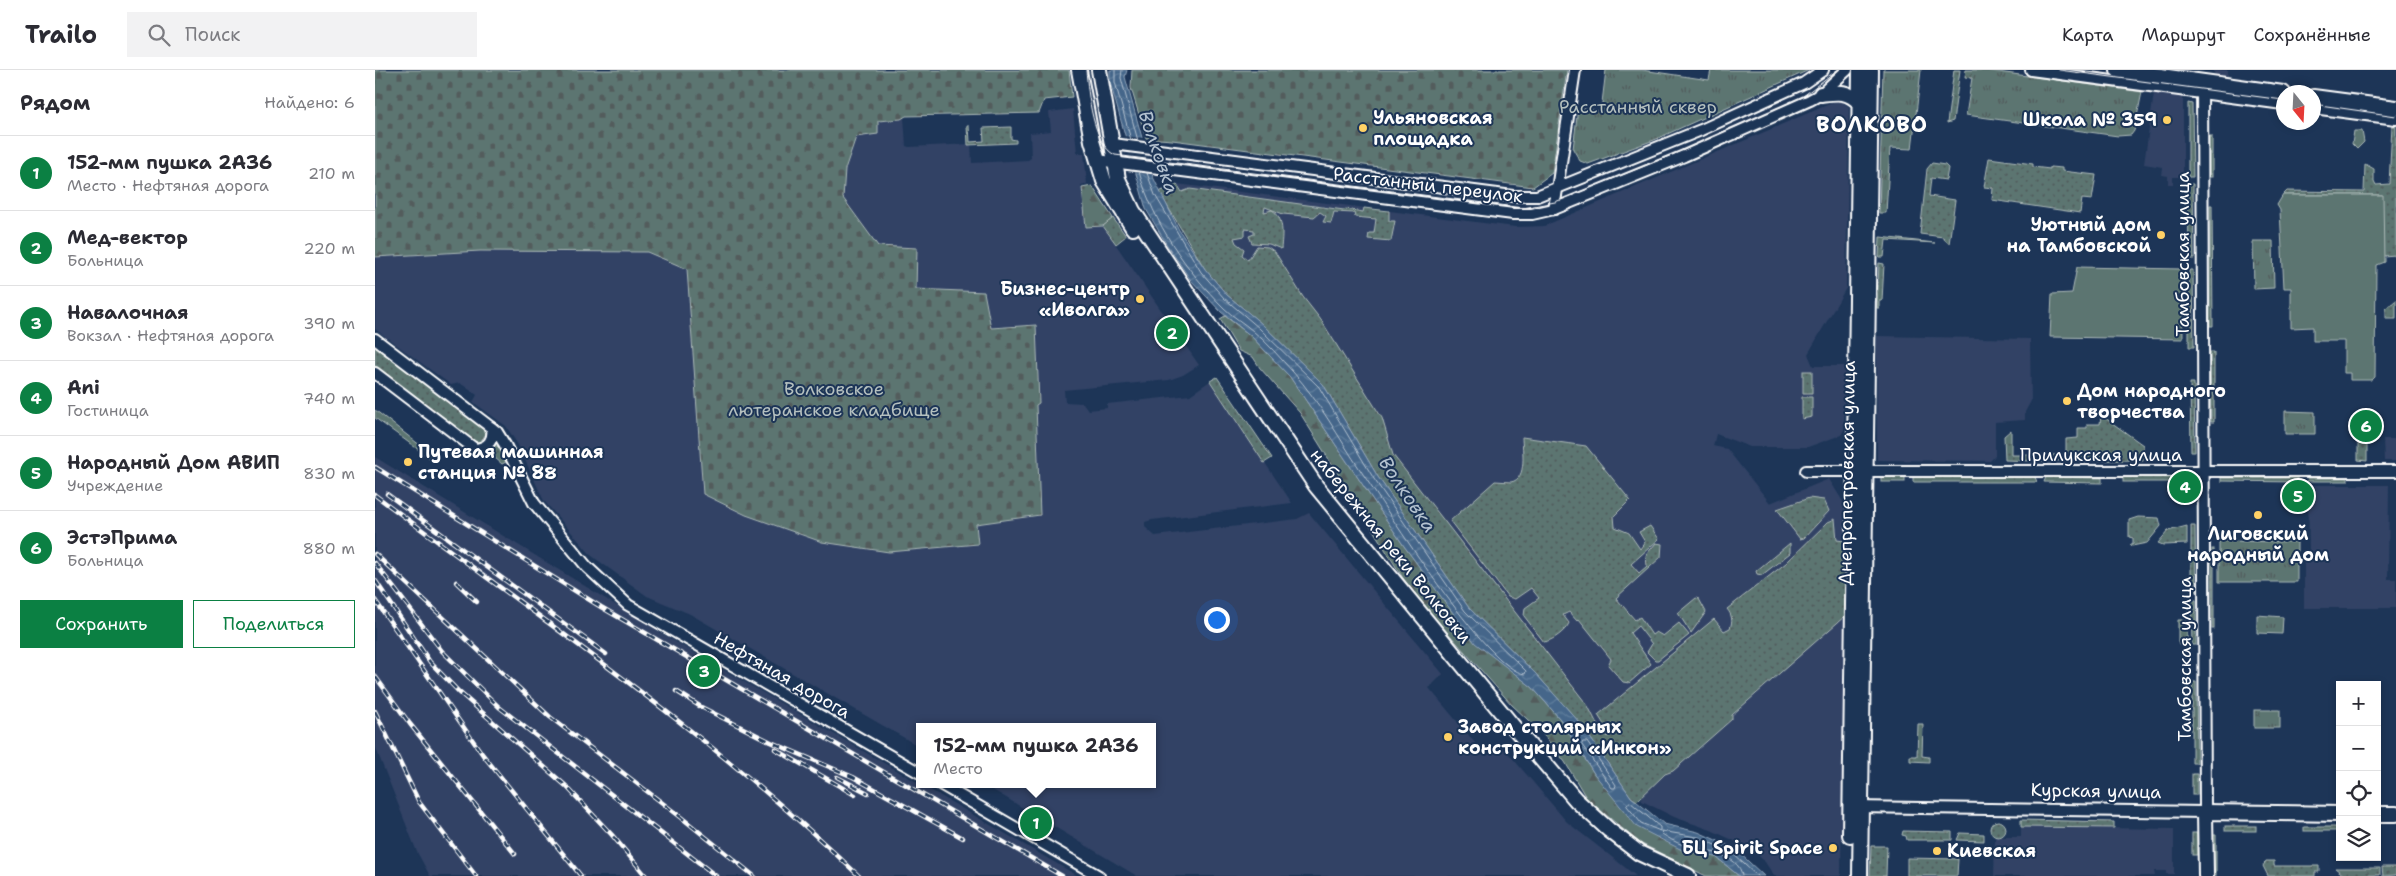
<!DOCTYPE html>
<html lang="ru">
<meta charset="utf-8">
<style>
:root{--surface:#fff;--page:#f2f2f3;--text:#2b2b33;--muted:#7c7c81;--line:#e1e1e2;--accent:#0b8043}
body{margin:0;font-family:"Shantell Sans",sans-serif;background:var(--page);color:var(--text)}
.controls{position:absolute;right:15px;bottom:15px;display:grid;overflow:hidden;border-radius:0px;box-shadow:0 2px 8px #0003}
.controls button{width:45px;height:45px;display:grid;place-items:center;padding:0;border:0;border-bottom:1px solid var(--line);background:var(--surface);color:var(--text);font:25px sans-serif}
.compass{position:absolute;left:1901px;top:15px;width:45px;height:45px;border-radius:50%;background:var(--surface);box-shadow:0 2px 8px #0003;rotate:162deg}
.you{position:absolute;left:841px;top:549px;width:18px;height:18px;margin:-12px;border:4px solid #fff;border-radius:50%;background:#1a73e8;box-shadow:0 0 0 8px #1a73e833}
.badge{display:grid;place-items:center;width:32px;height:32px;border-radius:50%;background:var(--accent);color:#fff;font-size:16px;font-weight:700}
.pin{position:absolute;translate:-50% -50%;border:2px solid #fff;box-shadow:0 1px 5px #0006}
.popup{position:absolute;left:541px;top:653px;width:240px;height:65px;box-sizing:border-box;display:grid;place-content:center;border-radius:0px;background:var(--surface);filter:drop-shadow(0 1px 4px #0005);font-size:16px;white-space:nowrap;color:var(--muted)}
.popup b{font-size:19px;color:var(--text)}
.popup::after{content:'';position:absolute;left:50%;top:100%;margin-left:-10px;border:10px solid transparent;border-top-color:var(--surface)}
.list{margin:0;padding:0;list-style:none}
h2{display:flex;justify-content:space-between;align-items:center;height:65px;margin:0;padding:0 20px;font-size:21px}
h2 small{font-size:16px;font-weight:400;color:var(--muted)}
.list li{display:grid;grid-template-columns:32px 1fr auto;gap:15px;align-items:center;box-sizing:border-box;height:75px;padding:0 20px;border-top:1px solid var(--line)}
.list b{display:block;font-size:19px;white-space:nowrap}
.list p{margin:0;font-size:16px;white-space:nowrap;color:var(--muted)}
.list em{font-size:16px;font-style:normal;color:var(--muted)}
.actions{display:flex;gap:10px;padding:15px 20px}
.actions a{flex:1;padding:11px 0;border:1px solid var(--accent);border-radius:0px;text-align:center;font-size:18px;color:var(--accent)}
.actions .main{background:var(--accent);color:#fff}
.icon{flex:none;width:28px;height:28px;fill:none;stroke:currentColor;stroke-width:2;stroke-linecap:round;stroke-linejoin:round}
.map{position:relative;flex:none;width:2021px;height:806px;overflow:hidden}
header{display:flex;align-items:center;gap:30px;box-sizing:border-box;height:70px;padding:0 25px;background:var(--surface);border-bottom:1px solid var(--line)}
header strong{font-size:24px}
nav{display:flex;gap:28px;margin-inline-start:auto;font-size:18px}
.search{width:350px;height:45px;background:var(--page);display:flex;align-items:center;gap:12px;box-sizing:border-box;padding:0 18px;border-radius:0px;color:var(--muted);font-size:19px}
main{display:flex}
aside{flex:1;background:var(--surface)}
.map>svg:first-child{display:block}
.built{fill:#314265}
.grass{fill:url(#grass-dots);stroke:#adbab8}
.forest{fill:url(#forest-firs);stroke:#adbab8}
.cemetery{fill:url(#cemetery-stones);stroke:#adbab8}
.park{fill:url(#park-tufts);stroke:#adbab8}
.garden{fill:#5b7471;stroke:#adbab8}
.water{fill:url(#water-waves);stroke:#8fa3b9}
.pier{fill:#1d3557}
.lines{fill:none;stroke-linecap:round;stroke-linejoin:round}
.shore{stroke:#b4c2d0;stroke-width:1}
.street-casing{stroke:#fff;stroke-width:14}
.secondary-casing{stroke:#fff;stroke-width:18}
.street{stroke:#1d3557;stroke-width:10}
.secondary{stroke:#1d3557;stroke-width:14}
.tram{stroke:#fff;stroke-width:1}
.rail-casing{stroke:#fff;stroke-width:4.5}
.rail{stroke:#1d3557;stroke-width:2.5;stroke-dasharray:8;stroke-linecap:butt}
.poi-dot{fill:#ffd166;stroke:#1d3557;stroke-width:2}
.labels{text-anchor:middle;stroke-width:4;stroke-linejoin:round;paint-order:stroke}
.park-label{font-size:18px;fill:#b5c0bf;stroke:#1d3557}
.poi-label{font-size:18px;font-weight:bold;fill:#fff;stroke:#1d3557;text-anchor:start}
.street-label{font-size:18px;fill:#fff;stroke:#1d3557}
.water-label{font-size:19px;font-style:italic;fill:#b4c2d0;stroke:#1d3557}
.district-label{font-size:22px;font-weight:bold;letter-spacing:1px;fill:#fff;stroke:#1d3557}
</style>
<header>
<strong>Trailo</strong>
<div class="search"><svg class="icon" aria-label="search" viewBox="0 0 24 24"><circle cx="10" cy="10" r="6"/><path d="M15 15l6 6"/></svg>Поиск</div>
<nav><a>Карта</a><a>Маршрут</a><a>Сохранённые</a></nav>
</header>
<main>
<aside>
<h2>Рядом<small>Найдено: 6</small></h2>
<ul class="list">
<li><span class="badge">1</span><div><b>152-мм пушка 2А36</b><p>Место · Нефтяная дорога</p></div><em>210 m</em></li>
<li><span class="badge">2</span><div><b>Мед-вектор</b><p>Больница</p></div><em>220 m</em></li>
<li><span class="badge">3</span><div><b>Навалочная</b><p>Вокзал · Нефтяная дорога</p></div><em>390 m</em></li>
<li><span class="badge">4</span><div><b>Ani</b><p>Гостиница</p></div><em>740 m</em></li>
<li><span class="badge">5</span><div><b>Народный Дом АВИП</b><p>Учреждение</p></div><em>830 m</em></li>
<li><span class="badge">6</span><div><b>ЭстэПрима</b><p>Больница</p></div><em>880 m</em></li>
</ul>
<div class="actions"><a class="main">Сохранить</a><a>Поделиться</a></div>
</aside>
<div class="map">
<svg width="2021" height="806" viewBox="0 0 2021 806">
<defs>
<pattern id="grass-dots" width="8" height="8" patternUnits="userSpaceOnUse" patternTransform="scale(1.25)"><rect width="8" height="8" fill="#5b7471"/><path d="M2 2h.1M6 6h.1" fill="none" stroke="#525c5b" stroke-width="1.8" stroke-linecap="round"/></pattern>
<pattern id="forest-firs" width="22" height="20" patternUnits="userSpaceOnUse" patternTransform="scale(1.25)"><rect width="22" height="20" fill="#5b7471"/><path d="M5 1l3.5 6h-7zM16 11l3.5 6h-7z" fill="#525c5b"/></pattern>
<pattern id="cemetery-stones" width="16" height="16" patternUnits="userSpaceOnUse" patternTransform="scale(1.25)"><rect width="16" height="16" fill="#5b7471"/><path d="M2 7V4a2 2 0 0 1 4 0v3zM10 15v-3a2 2 0 0 1 4 0v3z" fill="#525c5b"/></pattern>
<pattern id="park-tufts" width="24" height="20" patternUnits="userSpaceOnUse" patternTransform="scale(1.25)"><rect width="24" height="20" fill="#5b7471"/><path d="M3 7l-1-3M5 7V3M7 7l1-3M15 17l-1-3M17 17v-4M19 17l1-3" fill="none" stroke="#525c5b"/></pattern>
<pattern id="water-waves" width="16" height="10" patternUnits="userSpaceOnUse" patternTransform="scale(1.25)"><rect width="16" height="10" fill="#44668a"/><path d="M0 5q4-4 8 0t8 0" fill="none" stroke="#607d9c"/></pattern>
</defs>
<rect width="100%" height="100%" fill="#1d3557"/>
<filter id="ink" filterUnits="userSpaceOnUse"><feTurbulence type="fractalNoise" baseFrequency=".02" numOctaves="2"/><feDisplacementMap in="SourceGraphic" scale="10" xChannelSelector="R" yChannelSelector="G"/><feConvolveMatrix kernelMatrix="1 2 1 2 8 2 1 2 1" color-interpolation-filters="sRGB"/></filter>
<g filter="url(#ink)">
<!-- built -->
<g class="built">
<path d="M1838,0h15v9l-12,-2z"/>
<path d="M1779,23l29,4v80h-10v7h-5v-8l-7,-1 1,-8 -18,-3z"/>
<path d="M1464,30l10,7 -3,181 -38,66 5,12h32l-1,64 -3,5 -33,12h-58l-34,-13 -3,12 14,3 43,54 59,-24 16,26 -4,371h-67l-9,-14 -13,-13 -41,-19 -37,-13 -32,-16 -1,-5 4,-4 -468,-608 338,43 29,-1z"/>
<path d="M698,39l4,44h7l3,31 -6,1 5,42 17,-1 96,139 -16,10 -14,5 -105,10 1,12 18,1 5,7 19,-2v-4l83,-9 20,-14 82,122 -140,17 -7,2v5l10,9 142,-17 12,-6 134,161 -14,14 57,68 17,-9 64,75 69,54h-499l-154,-92h169v-57h-232v20l-230,-133 -43,-18 -55,-40 -48,-55 -26,-56 -12,-19 -33,-24 4,-7 -17,-12 -9,2 -76,-56v-72l105,-6 167,1 40,16 16,226 43,21 76,27 156,2 -2,-20 64,-10 -4,-110 3,-1 -3,-78 -45,3 -7,-36 -68,-3 -38,-43 -35,-48 2,-29 11,-32 22,-16 23,-2 3,-2 2,29 3,1 62,-3 1,19 56,-3 3,-2 -1,-25 21,-2 -2,-19z"/>
<path d="M1502,266l153,3 1,62 -6,11v8l-30,2v34l-5,5 -113,-1z"/>
<path d="M2008,369h13v22h-12z"/>
<path d="M0,387l296,182 407,237h-648l-13,-24 -42,-106z"/>
<path d="M1933,415h81l-1,94h8v29h-92v-52l5,-4z"/>
<path d="M1646,757l153,2v45h-8v-3h-12l1,5h-161l1,-39h26z"/>
</g>
<!-- grass -->
<g class="grass">
<path d="M1579,0h6l-7,51 -6,2z"/>
<path d="M1813,33l4,1 1,73h-5z"/>
<path d="M592,56h2l1,16 14,-1 -1,-13 28,-1v12l5,1v3l-48,2z"/>
<path d="M2017,56h4v129l-13,1 -1,-61h-99l4,-4 77,1 1,-28 9,5v12l2,4 13,-1z"/>
<rect x="1834" y="66" width="3" height="41"/>
<path d="M1614,88l44,6v3l17,2v-2l12,1v3l34,4 -4,25 -10,-1 -2,14 -88,-13 1,-12 -9,-1z"/>
<path d="M1557,93l13,2 3,3 -2,12 -15,-2 -2,18 26,4 -6,44 -6,-7 -23,-3 7,-65z"/>
<path d="M802,114l5,8 8,-3 154,21 2,-1 17,3 1,-4 25,3v10h6l-4,20 -23,-2 1,-6h5l2,-14 -21,-2 -1,-4 -20,-1 -3,11 -8,-1 3,-6 -6,-4 -6,5 -31,-3 -18,-7 -1,5 8,-2c13,8 10,26 9,39l-12,-5 -17,-1 -3,-7 5,-2v-4l-9,-1v7l-11,2 2,5 8,6 -2,6 6,5 9,-14 11,1 7,5 28,45 18,23 61,98 11,37 195,251 10,20 10,11 2,-3 -12,-19 116,-96 10,12 6,-3c3,-7 2,-13 -3,-19l59,-46 42,-41 7,-3 2,21 8,1v75l-113,99v4l-59,52 -8,3 -28,27 -6,-4 -51,-74 -44,-49 -67,-66 -91,-131 -55,-93 -61,-60 -35,-29 -22,-26 -46,-77z"/>
<path d="M1813,114h5l1,75h-5z"/>
<path d="M1835,135h2l1,121h-3z"/>
<path d="M738,148l13,18 -10,8 -13,-18z"/>
<path d="M1505,167l55,6 -49,-3 -2,17h-5z"/>
<path d="M1504,193l5,1 -2,37h-3v7h-2z"/>
<path d="M1814,200h4l1,77h-5z"/>
<path d="M2021,230v19h-10v-10z"/>
<path d="M0,276l109,82 2,6 -6,8 -7,-1 -98,-75z"/>
<path d="M1835,282h4v70h-3z"/>
<rect x="1428" y="301" width="9" height="22"/>
<path d="M842,307l55,81 -8,5 -54,-82z"/>
<path d="M1815,313h4l1,69h-4z"/>
<path d="M1427,327h10v20l-10,2z"/>
<path d="M1726,345l42,30v15l-102,1v-6h25v-16l12,-1v-10h9v-4h13z"/>
<path d="M1636,360v25h24v6l-30,-1 -1,-24z"/>
<path d="M1147,367l64,9 44,54 -16,16 1,11 14,6 11,16 5,-7 -6,-10 11,-6 9,13 -28,25 8,9 8,-7 -1,-11 10,-12 6,1 -1,13 -45,41 19,22 5,-3 12,18 4,-3 7,4 16,-13 10,12 -31,25h-3l-8,-8 5,-8 -14,-18 -8,7 21,31 -22,19 -6,-1 -15,-17 3,-6 -32,-40 -2,2 -8,-9 -6,3 6,8c-3,8 -17,18 -25,19l-20,-26 1,-8 14,-10 -8,-10 -16,11 -7,-2 -58,-76 45,-40c5,0 11,1 16,1 17,-3 11,-33 11,-45z"/>
<path d="M1983,372l9,3v16l-9,-1z"/>
<path d="M120,375l5,3 6,14 -4,2 -15,-13z"/>
<rect x="1506" y="407" width="24" height="5"/>
<path d="M1538,407h122l2,5h-124z"/>
<path d="M1671,407l56,1v5l-58,-1z"/>
<rect x="1748" y="407" width="56" height="5"/>
<path d="M1846,408h76l1,4 -77,-1z"/>
<path d="M1933,408h40v3h-41z"/>
<path d="M1434,428l15,2 5,11 -25,27 -4,1 -23,-30z"/>
<path d="M1763,447l21,1 2,8 -14,17 -15,3 -2,-1 3,-2v-5l-4,-1v-17z"/>
<path d="M1812,456v18l-24,1 -5,-2 10,-12z"/>
<path d="M1816,456h4l1,66h-5z"/>
<path d="M1415,473v10l-28,22 -5,-1 -1,-3z"/>
<rect x="1837" y="479" width="2" height="80"/>
<path d="M1321,528l3,1 7,13 -15,21 -13,-20z"/>
<path d="M1816,530h5v45h-4z"/>
<path d="M1803,550h9v26l-8,-1 -1,-3z"/>
<path d="M1817,612h4l1,81h-5z"/>
<path d="M1543,654h5l-1,32 7,1v5l-19,-1v-5h7z"/>
<rect x="1817" y="704" width="5" height="21"/>
<path d="M1646,750l93,2v6l-93,-1z"/>
<circle cx="1623" cy="759" r="8"/>
<rect x="1850" y="756" width="31" height="5"/>
<rect x="1929" y="757" width="36" height="4"/>
<path d="M1528,761l49,1v8h-45l-1,-4 -4,-1z"/>
<path d="M1585,763l24,1v7l-27,-1z"/>
<rect x="1817" y="763" width="5" height="22"/>
<path d="M1838,765h3v41h-2z"/>
<path d="M1496,776h16l-1,30h-16z"/>
<path d="M1532,788l51,1 -1,17h-50z"/>
<path d="M1891,791h8v5h45v6h-4v4h-47l-5,-10z"/>
<path d="M2007,797h14v8l-13,1z"/>
<path d="M1960,798h45v7l-35,1z"/>
</g>
<!-- forest -->
<g class="forest">
<path d="M717,116l21,32 -10,8 -17,1 -4,-39z"/>
<path d="M850,246l26,20 39,41 114,169 71,96 57,45 28,32 35,56 87,75 34,7 23,19h-33l-66,-33 -53,-44 -22,-37 -23,-29 -30,-28 -87,-98 -22,-29 -103,-165 -40,-45 -7,-11 -14,-6 -19,-32z"/>
<path d="M0,340l60,47 -1,4 -59,-43z"/>
</g>
<!-- cemetery -->
<g class="cemetery">
<path d="M0,0h694l3,27 -28,3 -5,13 -133,3 -5,3 -23,2v13l-22,3 -11,32 -2,29 35,48 39,2 -1,41 68,3 7,36 45,-3 3,78 -3,2 4,110 -64,9 2,20 -89,8 -67,-10 -76,-27 -43,-21 -16,-225 -40,-17 -167,-1 -105,6z"/>
<path d="M757,0h435l-15,103 -19,14 -361,-47 -26,-2 -15,-50z"/>
</g>
<!-- park -->
<g class="park">
<path d="M1231,0h36l67,10 2,-10h98l-155,70 -66,24 -8,-3 -7,-12 5,-41 23,3z"/>
<path d="M1508,0h38l-9,79 -22,-1 -4,65h-7z"/>
<path d="M1591,0h18l158,22 -8,39 -3,4 -13,1 -152,-21 6,-37 -7,-1z"/>
<path d="M1979,61h8l2,11 -7,7 -5,-5z"/>
<path d="M1878,171h20l1,47 -20,1z"/>
<path d="M1910,341l30,1v22h-30z"/>
<path d="M1844,471l78,1v40h-78z"/>
<path d="M1882,545l26,2 -1,17 -25,-1z"/>
<rect x="1879" y="640" width="26" height="18"/>
</g>
<!-- garden -->
<g class="garden">
<path d="M1908,125h100l1,67 -8,3 -1,112 -3,3h-22v-7h-6v-32h-31v-14l-22,1v-40h-7l-4,-78 -3,-5z"/>
<path d="M1702,197l105,2 1,70 -133,-2 2,-43 20,-1z"/>
</g>
<!-- water -->
<path class="water" d="M735,0h17l-2,7 28,100 26,53 26,39 22,26 35,29 61,60 55,93 91,131 67,66 44,49 51,74 33,27 34,8 36,16 30,28h-25l-23,-19 -34,-7 -45,-23 -42,-52 -35,-56 -28,-32 -57,-44 -71,-97 -114,-169 -39,-41 -30,-24 -31,-33 -23,-34 -21,-36 -36,-127z"/>
<!-- pier -->
<path class="pier" d="M748,66l21,2 11,37 -23,-3z"/>
<g class="lines">
<!-- shore -->
<g class="shore">
<path d="M740,0v12l16,58"/>
<path d="M747,0l-1,8 17,63"/>
<path d="M764,102c15,52 47,98 85,136 9,9 20,15 29,23 15,12 27,27 40,41 26,29 46,66 68,99 24,36 127,200 164,203l1,-3 -61,-60 -91,-132 -55,-92 -60,-59 -35,-30 -23,-26 -46,-77 -8,-22"/>
<path d="M1208,672h4l29,43 -1,3h-3l-30,-43z"/>
<path d="M1255,732l30,25v4l-19,-8 -14,-17z"/>
<path d="M1367,806c-2,-24 -43,-25 -59,-31 -8,-3 -15,-7 -21,-11l-1,-3 36,6 34,15 26,24"/>
</g>
<defs>
<g id="street">
<path d="M1656,0l252,34"/>
<path d="M1938,38l83,11"/>
<path d="M738,74l400,52h24l164,-66 103,-47 19,-13"/>
<path d="M722,90l416,54h19l22,-5 130,-53 126,-56 11,-6 26,-24"/>
<path d="M1179,139l21,-139"/>
<path d="M0,269l122,93 8,13 29,58 53,64 41,38 292,168"/>
<path d="M0,303l100,76c13,-1 19,-9 17,-21"/>
<path d="M1431,401h590"/>
<path d="M565,714l159,92"/>
<path d="M1479,737l351,5 -3,-730"/>
</g>
<g id="secondary">
<path d="M704,0l13,71 12,40 29,47"/>
<path d="M724,0l19,109 15,32 183,275 196,239 64,75 33,30 30,23 49,23"/>
<path d="M1743,0l165,23"/>
<path d="M1446,24c17,-2 26,-4 39,9"/>
<path d="M1938,27l83,11"/>
<path d="M2002,744h19"/>
<path d="M1475,765l10,-765"/>
<path d="M1485,806l11,-806"/>
<path d="M1831,806l-1,-64 135,2"/>
</g>
</defs>
<!-- street casing -->
<use href="#street" class="street-casing"/>
<!-- secondary casing -->
<use href="#secondary" class="secondary-casing"/>
<!-- street -->
<use href="#street" class="street"/>
<!-- secondary -->
<use href="#secondary" class="secondary"/>
<!-- tram -->
<g class="tram">
<path d="M711,0c2,23 7,75 29,85l408,53 32,-6 117,-47 130,-58 35,-27"/>
<path d="M1684,0l224,30"/>
<path d="M1938,34l83,12"/>
</g>
<defs>
<g id="rail">
<path d="M0,397l226,140 461,269"/>
<path d="M12,424l219,160"/>
<path d="M0,425c164,123 336,239 484,381"/>
<path d="M0,484l175,163 132,101 72,58"/>
<path d="M0,493l67,88 57,56 217,169"/>
<path d="M0,510l55,82 29,30 107,94 46,49 34,41"/>
<path d="M81,512l21,20"/>
<path d="M0,530l108,155 98,121"/>
<path d="M0,606l35,48 105,130"/>
<path d="M301,621l25,16 70,35 82,35 110,61"/>
<path d="M0,641l44,91 57,74"/>
<path d="M400,679l80,46"/>
<path d="M462,707l31,16"/>
</g>
</defs>
<!-- rail casing -->
<use href="#rail" class="rail-casing"/>
<!-- rail -->
<use href="#rail" class="rail"/>
</g>
</g>
<!-- markers -->
<g class="poi-dot">
<circle cx="1792" cy="50" r="5"/>
<circle cx="988" cy="58" r="5"/>
<circle cx="1786" cy="165" r="5"/>
<circle cx="765" cy="229" r="5"/>
<circle cx="1692" cy="331" r="5"/>
<circle cx="33" cy="392" r="5"/>
<circle cx="1883" cy="445" r="5"/>
<circle cx="1073" cy="667" r="5"/>
<circle cx="1458" cy="778" r="5"/>
<circle cx="1562" cy="781" r="5"/>
</g>
<g class="labels">
<!-- park labels -->
<g class="park-label">
<text x="1263" y="43">Расстанный сквер</text>
<text x="459" y="325">Волковское<tspan x="459" dy="21">лютеранское кладбище</tspan></text>
</g>
<!-- poi labels -->
<g class="poi-label">
<text x="998" y="54">Ульяновская<tspan x="998" dy="21">площадка</tspan></text>
<text x="1782" y="56" text-anchor="end">Школа № 359</text>
<text x="1776" y="161" text-anchor="end">Уютный дом<tspan x="1776" dy="21">на Тамбовской</tspan></text>
<text x="755" y="225" text-anchor="end">Бизнес-центр<tspan x="755" dy="21">«Иволга»</tspan></text>
<text x="1702" y="327">Дом народного<tspan x="1702" dy="21">творчества</tspan></text>
<text x="43" y="388">Путевая машинная<tspan x="43" dy="21">станция № 88</tspan></text>
<text x="1883" y="470" text-anchor="middle">Лиговский<tspan x="1883" dy="21">народный дом</tspan></text>
<text x="1083" y="663">Завод столярных<tspan x="1083" dy="21">конструкций «Инкон»</tspan></text>
<text x="1448" y="784" text-anchor="end">БЦ Spirit Space</text>
<text x="1572" y="787">Киевская</text>
</g>
<!-- street labels -->
<g class="street-label">
<text transform="translate(1053 115) rotate(7)" y="6">Расстанный переулок</text>
<text transform="translate(1808 184) rotate(-90)" y="6">Тамбовская улица</text>
<text x="1726" y="391">Прилукская улица</text>
<text transform="translate(1472 403) rotate(-89)" y="6">Днепропетровская улица</text>
<text transform="translate(1016 476) rotate(51)" y="6">набережная реки Волковки</text>
<text transform="translate(1810 589) rotate(-90)" y="6">Тамбовская улица</text>
<text transform="translate(407 605) rotate(30)" y="6">Нефтяная дорога</text>
<text transform="translate(1721 721) rotate(1)" y="6">Курская улица</text>
</g>
<!-- water labels -->
<g class="water-label">
<text transform="translate(784 82) rotate(71)" y="7">Волковка</text>
<text transform="translate(1033 424) rotate(56)" y="7">Волковка</text>
</g>
<!-- district labels -->
<g class="district-label">
<text x="1497" y="62">ВОЛКОВО</text>
</g>
</g>
</svg>
<div class="controls">
<button>+</button>
<button>−</button>
<button><svg class="icon" aria-label="locate" viewBox="0 0 24 24"><circle cx="12" cy="12" r="6"/><path d="M12 2v4M12 18v4M2 12h4M18 12h4"/></svg></button>
<button><svg class="icon" aria-label="layers" viewBox="0 0 24 24"><path d="M12 4l9 5-9 5-9-5zM3 14l9 5 9-5"/></svg></button>
</div>
<svg class="compass" viewBox="-18 -18 36 36"><path d="M0-13l5 13h-10z" fill="#e53935"/><path d="M0 13l5-13h-10z" fill="#7c7c81"/></svg>
<div class="you"></div>
<div class="pin badge" style="left:661px;top:753px">1</div>
<div class="popup"><b>152-мм пушка 2А36</b>Место</div>
<div class="pin badge" style="left:797px;top:263px">2</div>
<div class="pin badge" style="left:329px;top:601px">3</div>
<div class="pin badge" style="left:1810px;top:417px">4</div>
<div class="pin badge" style="left:1923px;top:426px">5</div>
<div class="pin badge" style="left:1991px;top:356px">6</div>
</div>
</main>
